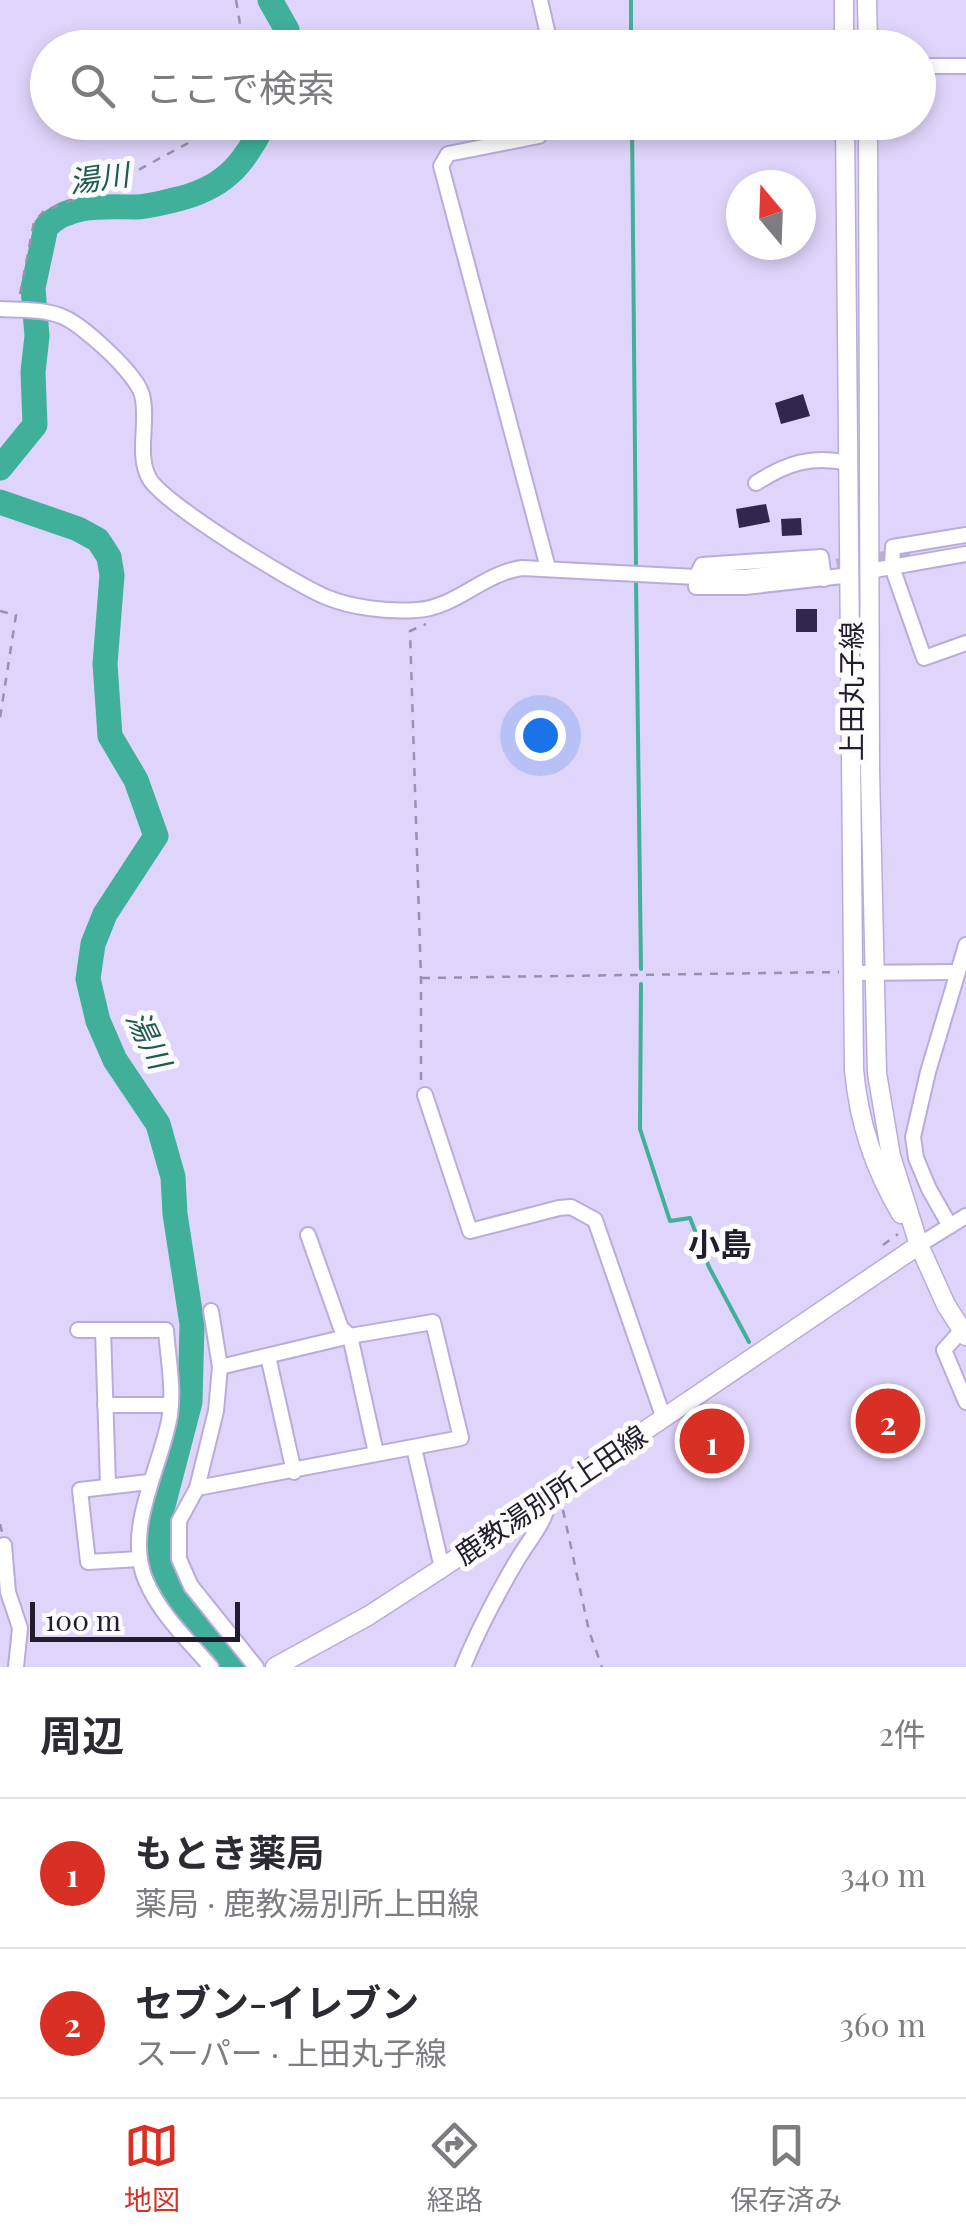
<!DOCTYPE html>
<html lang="ja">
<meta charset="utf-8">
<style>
:root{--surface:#fff;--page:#f2f2f3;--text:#2b2b33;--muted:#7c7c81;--line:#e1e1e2;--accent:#d93025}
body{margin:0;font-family:"Playfair Display","Noto Sans JP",serif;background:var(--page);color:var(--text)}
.compass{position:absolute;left:726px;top:170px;width:90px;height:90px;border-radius:50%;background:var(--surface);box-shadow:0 5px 15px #0003;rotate:341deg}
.scale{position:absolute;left:30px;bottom:25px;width:210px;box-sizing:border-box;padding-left:10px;border:5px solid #221d2e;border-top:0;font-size:28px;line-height:35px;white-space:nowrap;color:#221d2e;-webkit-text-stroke:8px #fcfcfc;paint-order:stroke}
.you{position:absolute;left:540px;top:735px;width:35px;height:35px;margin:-25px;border:8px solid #fff;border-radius:50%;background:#1a73e8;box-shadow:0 0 0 15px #1a73e833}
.badge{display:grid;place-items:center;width:65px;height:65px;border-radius:50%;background:var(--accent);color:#fff;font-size:32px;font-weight:700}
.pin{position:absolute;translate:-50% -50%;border:5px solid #fff;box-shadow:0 2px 10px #0006}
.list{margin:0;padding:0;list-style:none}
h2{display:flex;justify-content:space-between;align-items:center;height:130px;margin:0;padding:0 40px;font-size:42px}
h2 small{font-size:32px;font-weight:400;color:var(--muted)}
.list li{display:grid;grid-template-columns:65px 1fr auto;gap:30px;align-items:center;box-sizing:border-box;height:150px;padding:0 40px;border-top:2px solid var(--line)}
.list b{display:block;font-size:38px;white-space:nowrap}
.list p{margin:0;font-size:32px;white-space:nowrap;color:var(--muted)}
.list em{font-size:32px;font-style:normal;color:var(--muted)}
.icon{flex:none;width:55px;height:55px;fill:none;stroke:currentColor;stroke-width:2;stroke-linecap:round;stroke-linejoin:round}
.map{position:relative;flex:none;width:966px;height:1667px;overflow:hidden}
.search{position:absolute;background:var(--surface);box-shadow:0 5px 15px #0003;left:30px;right:30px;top:30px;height:110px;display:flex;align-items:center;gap:25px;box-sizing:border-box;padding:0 35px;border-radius:55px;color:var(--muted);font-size:38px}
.sheet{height:430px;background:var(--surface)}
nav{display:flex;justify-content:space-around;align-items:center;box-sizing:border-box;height:140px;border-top:2px solid var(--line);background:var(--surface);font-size:28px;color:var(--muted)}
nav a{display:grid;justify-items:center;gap:5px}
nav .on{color:var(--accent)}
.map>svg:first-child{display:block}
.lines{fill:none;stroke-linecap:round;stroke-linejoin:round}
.stream{stroke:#40b09a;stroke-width:4}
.river{stroke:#40b09a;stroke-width:25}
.building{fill:#32264c}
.minor-tunnel{stroke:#b9b0d2;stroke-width:14;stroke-dasharray:14 7;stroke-linecap:butt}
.minor-casing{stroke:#b9acdb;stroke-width:18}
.major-casing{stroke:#b9acdb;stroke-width:21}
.path{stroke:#9991af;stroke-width:2.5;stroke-dasharray:8 8;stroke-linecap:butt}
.minor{stroke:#fff;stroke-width:14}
.major{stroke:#fff;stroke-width:18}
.labels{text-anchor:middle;stroke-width:10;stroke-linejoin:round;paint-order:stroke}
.street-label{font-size:28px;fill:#221d2e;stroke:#fcfcfc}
.water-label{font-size:30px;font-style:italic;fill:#1f5b4f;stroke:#fcfcfc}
.quarter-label{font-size:32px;font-weight:bold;fill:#221d2e;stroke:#fcfcfc}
</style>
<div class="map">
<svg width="966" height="1667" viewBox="0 0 966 1667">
<rect width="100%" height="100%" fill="#dfd5fb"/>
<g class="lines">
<!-- stream -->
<g class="stream">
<path d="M631,0v48"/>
<path d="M632,122l4,443"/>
<path d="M636,581l5,388"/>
<path d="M641,984l-1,145 30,92 20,-3 19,49 40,75"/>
</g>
<!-- river -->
<g class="river">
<path d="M270,0l17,30 -3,18"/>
<path d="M0,468l35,-43 -2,-53 4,-36 -4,-48 13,-61c23,-24 58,-20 89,-20 13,0 26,-4 39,-7 49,-11 69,-34 91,-78"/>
<path d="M0,502l78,27 20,11 11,17 3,18 -7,89 5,72 26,44 20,56 -51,78 -12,30 -5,35 10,42 17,39 43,64 15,53 2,37 17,110 -2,78 -31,119 1,41 15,36 58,69"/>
</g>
</g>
<!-- building -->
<g class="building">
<path d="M803,394l7,22 -29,8 -6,-21z"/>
<path d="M766,504l4,18 -31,6 -3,-19z"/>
<path d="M801,518l1,17 -20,1 -1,-17z"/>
<rect x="796" y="609" width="21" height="23"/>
<path d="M906,1399l10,26 -45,18 -10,-26z"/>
</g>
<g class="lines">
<!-- minor-tunnel -->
<path class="minor-tunnel" d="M816,569l94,-15"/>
<defs>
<g id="minor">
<path d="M540,0l11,48"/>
<path d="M918,66h48"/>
<path d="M545,122l-6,14 -91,18 -7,12 107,402"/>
<path d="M0,309c19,1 43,0 61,7 20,7 76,58 81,79 7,26 -6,59 7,83 14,26 146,106 177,119 26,11 63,15 91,13 38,-2 67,-37 105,-42l174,9v10h49l106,-12"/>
<path d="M756,483c31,-20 56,-28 92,-20"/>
<path d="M966,535l-73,12 -1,20 32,91 42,-15"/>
<path d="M869,571l97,-17"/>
<path d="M696,577l6,-12 119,-8 3,22"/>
<path d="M696,577h49l71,-8"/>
<path d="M853,973l104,-1"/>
<path d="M425,1095l45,136 89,-23 12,-1 24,13 69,199"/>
<path d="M950,1226l-21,-37 -13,-31 -3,-21 15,-65 38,-127"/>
<path d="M308,1235l33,93 9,8 26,117"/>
<path d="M919,1245l47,-29"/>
<path d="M211,1311l9,56 -4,44 -19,77 -18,33v38l12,27 65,81"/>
<path d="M78,1330h88c2,28 8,57 4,85 -8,51 -47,114 -24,166 14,33 42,59 65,86"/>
<path d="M103,1330l5,155"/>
<path d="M962,1330l-18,20 22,52"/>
<path d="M268,1356l26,116"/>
<path d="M105,1405h65"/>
<path d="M414,1448l28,120"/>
<path d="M197,1488l264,-50 -28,-116 -83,14 -130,31"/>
<path d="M4,1545l4,47 12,36 -4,39"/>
<path d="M139,1559l-51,3 -8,-72 69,-8"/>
<path d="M463,1667c15,-37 33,-71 53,-105 16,-27 29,-37 35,-69"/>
</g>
<g id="major">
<path d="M867,0l1,48"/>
<path d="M844,48v-48"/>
<path d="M845,122l9,948c5,53 20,98 47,144"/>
<path d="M868,122l2,648 7,303 14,83 28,89 27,60 20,31"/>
<path d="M275,1667l93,-51 74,-48 477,-323"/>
</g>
</defs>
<!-- minor casing -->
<use href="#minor" class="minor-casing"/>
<!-- major casing -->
<use href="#major" class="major-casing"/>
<!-- path -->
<g class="path">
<path d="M236,0l8,48"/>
<path d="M20,294l14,-72 10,-11 59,-22 124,-67"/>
<path d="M0,611l16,4 -16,103"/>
<path d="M422,978l417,-6"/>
<path d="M421,1080v-101l-11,-348 16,-7"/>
<path d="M883,1245l15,-11"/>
<path d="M563,1510l26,121 13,36"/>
<path d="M0,1524l2,8"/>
</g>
<!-- minor -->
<use href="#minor" class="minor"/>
<!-- major -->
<use href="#major" class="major"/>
</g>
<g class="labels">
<!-- street labels -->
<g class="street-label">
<text transform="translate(852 691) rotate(-90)" y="10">上田丸子線</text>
<text transform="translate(551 1495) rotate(-34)" y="10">鹿教湯別所上田線</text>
</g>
<!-- water labels -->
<g class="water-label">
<text transform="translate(99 179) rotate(-8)" y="10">湯川</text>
<text transform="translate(148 1040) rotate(64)" y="10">湯川</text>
</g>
<!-- quarter labels -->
<g class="quarter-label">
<text x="720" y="1256">小島</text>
</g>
</g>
</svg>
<svg class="compass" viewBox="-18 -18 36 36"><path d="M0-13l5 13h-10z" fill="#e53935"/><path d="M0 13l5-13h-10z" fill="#7c7c81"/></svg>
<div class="scale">100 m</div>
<div class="you"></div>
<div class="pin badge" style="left:712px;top:1441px">1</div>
<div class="pin badge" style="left:888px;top:1421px">2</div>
<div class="search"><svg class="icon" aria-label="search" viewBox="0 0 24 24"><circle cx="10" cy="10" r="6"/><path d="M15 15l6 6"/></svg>ここで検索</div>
</div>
<section class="sheet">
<h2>周辺<small>2件</small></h2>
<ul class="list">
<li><span class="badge">1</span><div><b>もとき薬局</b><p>薬局 · 鹿教湯別所上田線</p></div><em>340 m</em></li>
<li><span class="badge">2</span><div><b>セブン-イレブン</b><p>スーパー · 上田丸子線</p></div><em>360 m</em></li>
</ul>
</section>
<nav>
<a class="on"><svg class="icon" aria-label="map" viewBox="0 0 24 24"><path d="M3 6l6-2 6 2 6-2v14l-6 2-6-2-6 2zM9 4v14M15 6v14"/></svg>地図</a>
<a><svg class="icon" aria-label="directions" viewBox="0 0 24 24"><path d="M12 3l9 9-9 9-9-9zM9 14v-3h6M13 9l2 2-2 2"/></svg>経路</a>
<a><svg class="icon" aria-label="saved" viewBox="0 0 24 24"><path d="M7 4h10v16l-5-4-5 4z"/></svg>保存済み</a>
</nav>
